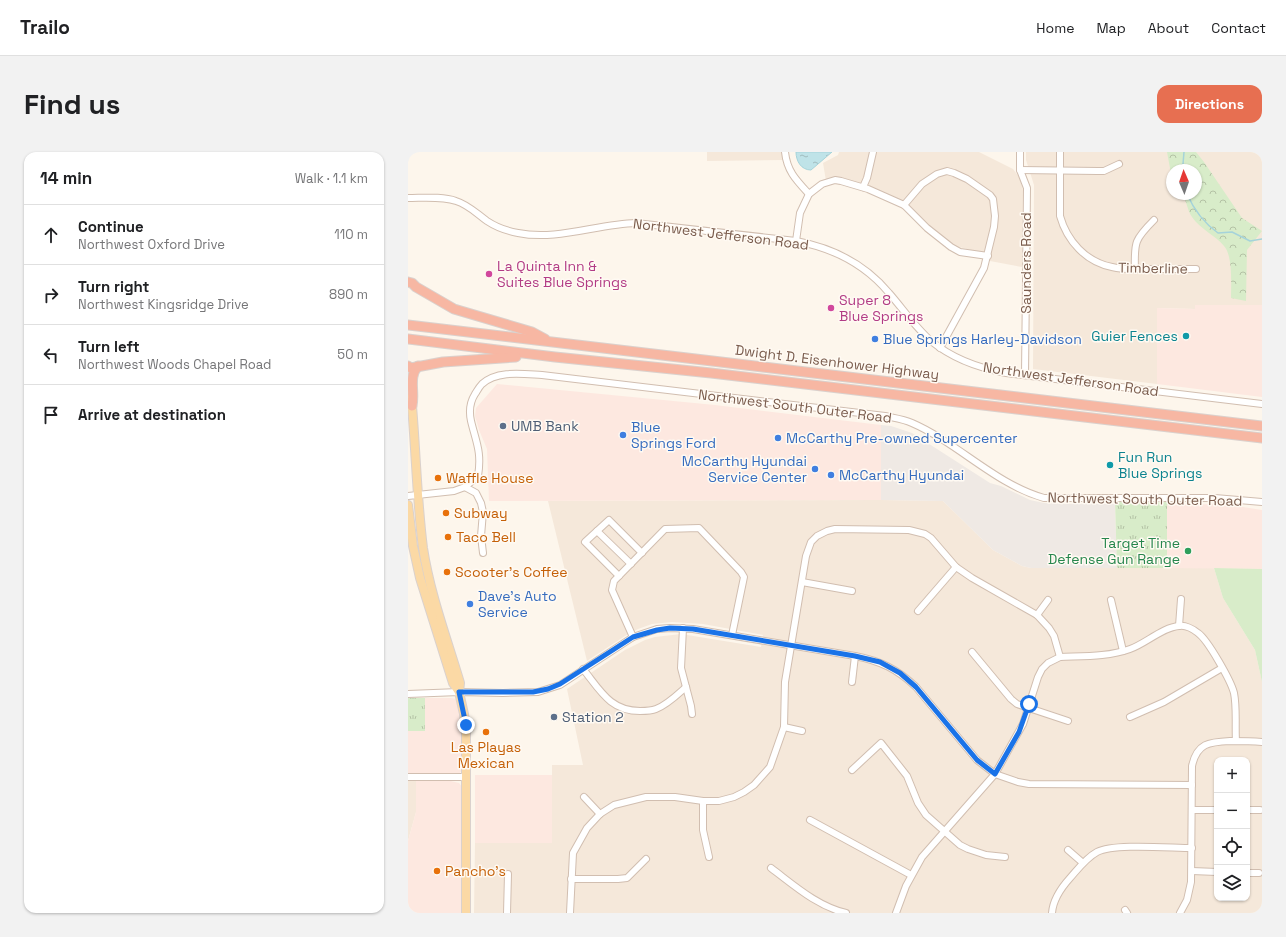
<!DOCTYPE html>
<meta charset="utf-8">
<style>
:root{--surface:#fff;--page:#f2f2f2;--text:#202124;--muted:#757577;--line:#e0e0e0;--accent:#e76f51}
body{margin:0;font-family:"Space Grotesk",sans-serif;background:var(--page);color:var(--text)}
.controls{position:absolute;right:12px;bottom:12px;display:grid;overflow:hidden;border-radius:8px;box-shadow:0 1px 3px #0004}
.controls button{width:36px;height:36px;display:grid;place-items:center;padding:0;border:0;border-bottom:1px solid var(--line);background:var(--surface);color:var(--text);font:20px sans-serif}
.compass{position:absolute;left:758px;top:12px;width:36px;height:36px;border-radius:50%;background:var(--surface);box-shadow:0 1px 3px #0004;rotate:358deg}
.stop{position:absolute;width:12px;height:12px;margin:-9px;border:3px solid #1a73e8;border-radius:50%;background:#fff}
.stop.end{background:#1a73e8;border-color:#fff;box-shadow:0 1px 4px #0008}
.list{margin:0;padding:0;list-style:none}
h2{display:flex;justify-content:space-between;align-items:center;height:52px;margin:0;padding:0 16px;font-size:17px}
h2 small{font-size:13px;font-weight:400;color:var(--muted)}
.list li{display:grid;grid-template-columns:26px 1fr auto;gap:12px;align-items:center;box-sizing:border-box;height:60px;padding:0 16px;border-top:1px solid var(--line)}
.list b{display:block;font-size:15px;white-space:nowrap}
.list p{margin:0;font-size:13px;white-space:nowrap;color:var(--muted)}
.list em{font-size:13px;font-style:normal;color:var(--muted)}
.icon{flex:none;width:22px;height:22px;fill:none;stroke:currentColor;stroke-width:2;stroke-linecap:round;stroke-linejoin:round}
.map{position:relative;flex:none;width:854px;height:761px;overflow:hidden;border-radius:12px}
header{display:flex;align-items:center;gap:24px;box-sizing:border-box;height:56px;padding:0 20px;background:var(--surface);border-bottom:1px solid var(--line)}
header strong{font-size:19px}
nav{display:flex;gap:22px;margin-inline-start:auto;font-size:14px}
.intro{display:flex;align-items:center;justify-content:space-between;box-sizing:border-box;height:96px;padding:0 24px}
h1{margin:0;font-size:28px}
.button{padding:10px 18px;border-radius:12px;background:var(--accent);color:#fff;font-size:14px;font-weight:700}
main{display:flex;gap:24px;padding:0 24px}
aside{flex:1;background:var(--surface);border-radius:12px;box-shadow:0 1px 3px #0004}
.map>svg:first-child{display:block}
.residential{fill:#f5e8da;fill-rule:evenodd}
.commercial{fill:#fde8e0}
.industrial{fill:#efe9e4}
.grass{fill:url(#grass-tufts)}
.forest{fill:url(#forest-crowns)}
.park{fill:#d8ecc9}
.water{fill:url(#water-ripples);stroke:#a5d3da}
.lines{fill:none;stroke-linecap:round;stroke-linejoin:round}
.stream{stroke:#a5d3da;stroke-width:1.5}
.minor-casing{stroke:#d1beb0;stroke-width:8}
.major-casing{stroke:#dad1cd;stroke-width:10}
.highway-casing{stroke:#dad1cd;stroke-width:11}
.minor{stroke:#fff;stroke-width:6}
.major{stroke:#fbd9a5;stroke-width:8}
.highway{stroke:#f7b7a3;stroke-width:9}
.route{stroke:#1a73e8;stroke-width:5}
.hotel-dot{fill:#d1479c;stroke:#fffaf3;stroke-width:1.5}
.culture-dot{fill:#0f9aa8;stroke:#fffaf3;stroke-width:1.5}
.shop-dot{fill:#3f7fe0;stroke:#fffaf3;stroke-width:1.5}
.service-dot{fill:#5c6f8a;stroke:#fffaf3;stroke-width:1.5}
.food-dot{fill:#e8710a;stroke:#fffaf3;stroke-width:1.5}
.leisure-dot{fill:#2e9e5b;stroke:#fffaf3;stroke-width:1.5}
.labels{text-anchor:middle;stroke-width:3;stroke-linejoin:round;paint-order:stroke}
.street-label{font-size:14px;fill:#7a5c4d;stroke:#fffaf3}
.hotel-label{font-size:14px;fill:#b23c85;stroke:#fffaf3;text-anchor:start}
.culture-label{font-size:14px;fill:#0d838f;stroke:#fffaf3;text-anchor:end}
.shop-label{font-size:14px;fill:#366cbe;stroke:#fffaf3;text-anchor:start}
.service-label{font-size:14px;fill:#4e5e75;stroke:#fffaf3;text-anchor:start}
.food-label{font-size:14px;fill:#c56008;stroke:#fffaf3;text-anchor:start}
.leisure-label{font-size:14px;fill:#27864d;stroke:#fffaf3;text-anchor:end}
</style>
<header>
<strong>Trailo</strong>
<nav><a>Home</a><a>Map</a><a>About</a><a>Contact</a></nav>
</header>
<div class="intro"><h1>Find us</h1><a class="button">Directions</a></div>
<main>
<aside>
<h2>14 min<small>Walk · 1.1 km</small></h2>
<ul class="list">
<li><svg class="icon" aria-label="ahead" viewBox="0 0 24 24"><path d="M12 20V5M6 11l6-6 6 6"/></svg><div><b>Continue</b><p>Northwest Oxford Drive</p></div><em>110 m</em></li>
<li><svg class="icon" aria-label="right" viewBox="0 0 24 24"><path d="M7 20v-9h11M14 6l5 5-5 5"/></svg><div><b>Turn right</b><p>Northwest Kingsridge Drive</p></div><em>890 m</em></li>
<li><svg class="icon" aria-label="left" viewBox="0 0 24 24"><path d="M17 20v-9H6M10 6l-5 5 5 5"/></svg><div><b>Turn left</b><p>Northwest Woods Chapel Road</p></div><em>50 m</em></li>
<li><svg class="icon" aria-label="arrive" viewBox="0 0 24 24"><path d="M6 21V4h12l-3 4 3 4H6"/></svg><div><b>Arrive at destination</b></div></li>
</ul>
</aside>
<div class="map">
<svg width="854" height="761" viewBox="0 0 854 761">
<defs>
<pattern id="grass-tufts" width="24" height="20" patternUnits="userSpaceOnUse"><rect width="24" height="20" fill="#d8ecc9"/><path d="M3 7l-1-3M5 7V3M7 7l1-3M15 17l-1-3M17 17v-4M19 17l1-3" fill="none" stroke="#b4c2a5"/></pattern>
<pattern id="forest-crowns" width="20" height="18" patternUnits="userSpaceOnUse"><rect width="20" height="18" fill="#d8ecc9"/><path d="M2 6a3 3 0 1 1 6 0M12 15a3 3 0 1 1 6 0" fill="none" stroke="#b4c2a5"/></pattern>
<pattern id="water-ripples" width="26" height="14" patternUnits="userSpaceOnUse"><rect width="26" height="14" fill="#bfe3e8"/><path d="M2 4q2-2 4 0t4 0M15 11q2-2 4 0t4 0" fill="none" stroke="#a0bbbe"/></pattern>
</defs>
<rect width="100%" height="100%" fill="#fdf6ec"/>
<!-- residential -->
<g class="residential">
<path d="M299,0h75l1,8 -76,1z"/>
<path d="M431,0h140l34,17 7,9 3,12 -1,77 -32,-6 -7,-8 -32,-8 -50,-45 -30,-13 -27,-9 -18,3 -3,-18 15,-8z"/>
<path d="M618,0h236v153h-67v4l-38,-1v76l-124,-15 1,-184 -8,-25zM764,18h24v24h-24z"/>
<path d="M473,348l62,1 50,49 29,16 9,2h183l9,30 32,52 7,32v231h-788l1,-70h77v-78h31l-16,-76 58,-39 20,-10 10,-3 26,-3 80,13 2,-12 -60,-11 -31,-2 -20,2 -14,5 -13,7 -38,25 -39,-160zM809,608h30v138h-30z"/>
<path d="M0,629h8v31l-8,29z"/>
</g>
<!-- commercial -->
<g class="commercial">
<path d="M787,153h67v92l-105,-13v-76l38,1z"/>
<path d="M89,232l218,21 166,20v75l-392,1 -2,-52 -8,-19 -4,-14 1,-8z"/>
<path d="M816,352l38,6v59l-95,-1v-63z"/>
<path d="M17,546h26l5,1 2,4 5,29 -1,38 -3,4h-51v-43h17z"/>
<rect x="67" y="623" width="77" height="68"/>
<path d="M8,629h35l8,2 4,5v125h-55v-72l8,-29z"/>
</g>
<!-- industrial -->
<path class="industrial" d="M473,273l10,1 21,7 78,50 11,3 29,14 14,3 15,1h56l2,64h-86l-9,-2 -29,-16 -50,-49 -62,-1z"/>
<!-- grass -->
<g class="grass">
<path d="M707,350h54v3h-2v63h-50z"/>
<rect x="0" y="546" width="17" height="33"/>
</g>
<!-- forest -->
<path class="forest" d="M759,0h29l8,10 38,56 20,13 -15,19 -1,51 -15,-3c0,-13 2,-42 -7,-52 -9,-11 -24,-17 -32,-29 -5,-7 -5,-16 -10,-23h14v-24h-24v9z"/>
<!-- park -->
<path class="park" d="M806,416l48,1v113l-7,-32 -32,-52z"/>
<!-- water -->
<path class="water" d="M388,0h36l-21,18c-10,0 -15,-9 -15,-18z"/>
<g class="lines">
<!-- stream -->
<g class="stream">
<path d="M776,18l-1,-6 1,-12"/>
<path d="M779,42c7,16 17,29 31,39l14,-1 18,9 12,-2"/>
</g>
<defs>
<g id="minor">
<path d="M377,0c2,19 11,28 24,42"/>
<path d="M612,0v18l7,18 -2,187"/>
<path d="M652,0v64c7,25 26,46 52,51 12,3 25,2 37,2 16,0 31,0 47,0"/>
<path d="M612,18l78,1h6l15,-7"/>
<path d="M455,35l4,-9 6,-26"/>
<path d="M0,46c15,0 34,-2 48,3 13,4 21,13 31,20 9,6 20,10 31,12 39,8 79,-9 118,-10l160,18c37,7 69,23 93,52 14,16 26,34 42,48 22,18 47,27 75,32l256,31"/>
<path d="M496,53l18,-21 15,-10 10,-3 7,2 13,6 23,16 3,4 2,17 -1,11 -10,41 -44,80"/>
<path d="M388,89l4,-28 9,-19 13,-10 13,-4 6,1 27,8 36,16 23,23 24,19 9,5 28,4"/>
<path d="M727,117c-1,-27 0,-30 19,-49"/>
<path d="M57,335l11,6 5,10 2,9 -2,24 2,17"/>
<path d="M0,344l46,-5 11,-4 13,-11c4,-24 -2,-34 -7,-55 -2,-9 -1,-19 4,-27 2,-3 4,-7 7,-10 15,-14 41,-10 60,-9l343,41c9,2 18,3 27,7 46,20 83,61 132,75h171l47,4"/>
<path d="M189,379l34,33"/>
<path d="M211,424l-34,-34 24,-22 33,33"/>
<path d="M394,430l50,9"/>
<path d="M703,448l12,51"/>
<path d="M510,459l38,-44"/>
<path d="M629,463l11,-15"/>
<path d="M771,474l2,-27"/>
<path d="M275,476l-2,40 10,38 1,8"/>
<path d="M225,485l-21,-47 2,-9 51,-52 34,-1 42,44 3,5 -12,58"/>
<path d="M564,500l39,47 6,5 51,17"/>
<path d="M175,517c17,21 27,42 57,42 5,0 11,0 16,-2 11,-4 21,-14 30,-22"/>
<path d="M444,530l3,-26"/>
<path d="M0,542l51,-2 44,1 35,-1 22,-7 73,-48 24,-8 13,-1 23,1 162,27c26,5 42,13 61,31l61,73 18,14 23,8 11,2 163,1"/>
<path d="M722,565l34,-15 58,-34"/>
<path d="M376,575l18,4"/>
<path d="M444,618l29,-27 26,33 11,27 8,12 34,30 8,4 18,6 19,2"/>
<path d="M0,625h58"/>
<path d="M176,645l16,17"/>
<path d="M295,649v29l6,27"/>
<path d="M784,658h25"/>
<path d="M839,658h13"/>
<path d="M402,668l101,55"/>
<path d="M660,698l15,13"/>
<path d="M363,716c24,18 46,38 75,45"/>
<path d="M784,719l25,1"/>
<path d="M839,721h12"/>
<path d="M163,727h47l9,-1 19,-19"/>
<path d="M717,758l2,3"/>
<path d="M99,761l1,-39"/>
<path d="M162,761l3,-60 14,-25 13,-14 14,-9 32,-8h29l28,4h16l15,-4 10,-5 10,-7 16,-18 14,-40 1,-45 21,-126 5,-14 6,-6 10,-5 8,-2 74,1 16,4 6,4 25,29 16,11 65,37 12,13 5,8 6,21"/>
<path d="M488,761l10,-27 16,-29 73,-83 28,-50 15,-47 4,-8 6,-6 12,-6c23,-1 48,0 70,-8 15,-5 33,-22 49,-23 6,-1 14,3 19,7 10,7 33,48 36,60 3,15 1,33 2,48"/>
<path d="M644,761c1,-14 9,-25 18,-35 8,-9 16,-20 27,-26 17,-9 73,-4 95,-4"/>
<path d="M772,761l7,-13 4,-18 1,-116c5,-23 17,-24 38,-25 11,0 21,0 32,1"/>
</g>
<g id="major">
<path d="M0,247l4,7c4,47 5,95 11,142 7,46 24,91 37,135l-1,9 5,22 2,19v180"/>
<path d="M0,353l5,41 7,32 33,105 6,9"/>
</g>
<g id="highway">
<path d="M0,130l4,1 4,4 38,22 78,23 13,7"/>
<path d="M0,173l854,101"/>
<path d="M0,187l147,18 156,16 551,65"/>
<path d="M0,214l3,2 32,-6 73,-5"/>
<path d="M4,254c3,-15 -4,-29 6,-40"/>
</g>
</defs>
<!-- minor casing -->
<use href="#minor" class="minor-casing"/>
<!-- major casing -->
<use href="#major" class="major-casing"/>
<!-- highway casing -->
<use href="#highway" class="highway-casing"/>
<!-- minor -->
<use href="#minor" class="minor"/>
<!-- major -->
<use href="#major" class="major"/>
<!-- highway -->
<use href="#highway" class="highway"/>
</g>
<g class="lines">
<!-- route -->
<path class="route" d="M58,573l-7,-33h74l15,-3 12,-5 73,-47 24,-7 13,-2 23,1 162,27 25,6 20,11 16,14 61,73 18,14 24,-42 10,-28"/>
</g>
<!-- markers -->
<g class="hotel-dot">
<circle cx="81" cy="122" r="4"/>
<circle cx="423" cy="156" r="4"/>
</g>
<g class="culture-dot">
<circle cx="778" cy="184" r="4"/>
<circle cx="702" cy="313" r="4"/>
</g>
<g class="shop-dot">
<circle cx="467" cy="187" r="4"/>
<circle cx="215" cy="283" r="4"/>
<circle cx="370" cy="286" r="4"/>
<circle cx="407" cy="317" r="4"/>
<circle cx="423" cy="323" r="4"/>
<circle cx="62" cy="452" r="4"/>
</g>
<g class="service-dot">
<circle cx="95" cy="274" r="4"/>
<circle cx="146" cy="565" r="4"/>
</g>
<g class="food-dot">
<circle cx="30" cy="326" r="4"/>
<circle cx="38" cy="361" r="4"/>
<circle cx="40" cy="385" r="4"/>
<circle cx="39" cy="420" r="4"/>
<circle cx="78" cy="580" r="4"/>
<circle cx="29" cy="719" r="4"/>
</g>
<circle class="leisure-dot" cx="780" cy="399" r="4"/>
<g class="labels">
<!-- street labels -->
<g class="street-label">
<text transform="translate(313 82) rotate(7)" y="5">Northwest Jefferson Road</text>
<text transform="translate(618 111) rotate(-90)" y="5">Saunders Road</text>
<text transform="translate(745 116) rotate(1)" y="5">Timberline</text>
<text transform="translate(429 210) rotate(7)" y="5">Dwight D. Eisenhower Highway</text>
<text transform="translate(663 227) rotate(8)" y="5">Northwest Jefferson Road</text>
<text transform="translate(387 254) rotate(7)" y="5">Northwest South Outer Road</text>
<text transform="translate(737 347) rotate(1)" y="5">Northwest South Outer Road</text>
</g>
<!-- hotel labels -->
<g class="hotel-label">
<text x="89" y="119">La Quinta Inn &amp;<tspan x="89" dy="16">Suites Blue Springs</tspan></text>
<text x="431" y="153">Super 8<tspan x="431" dy="16">Blue Springs</tspan></text>
</g>
<!-- culture labels -->
<g class="culture-label">
<text x="770" y="189">Guier Fences</text>
<text x="710" y="310" text-anchor="start">Fun Run<tspan x="710" dy="16">Blue Springs</tspan></text>
</g>
<!-- shop labels -->
<g class="shop-label">
<text x="475" y="192">Blue Springs Harley-Davidson</text>
<text x="223" y="280">Blue<tspan x="223" dy="16">Springs Ford</tspan></text>
<text x="378" y="291">McCarthy Pre-owned Supercenter</text>
<text x="399" y="314" text-anchor="end">McCarthy Hyundai<tspan x="399" dy="16">Service Center</tspan></text>
<text x="431" y="328">McCarthy Hyundai</text>
<text x="70" y="449">Dave's Auto<tspan x="70" dy="16">Service</tspan></text>
</g>
<!-- service labels -->
<g class="service-label">
<text x="103" y="279">UMB Bank</text>
<text x="154" y="570">Station 2</text>
</g>
<!-- food labels -->
<g class="food-label">
<text x="38" y="331">Waffle House</text>
<text x="46" y="366">Subway</text>
<text x="48" y="390">Taco Bell</text>
<text x="47" y="425">Scooter's Coffee</text>
<text x="78" y="600" text-anchor="middle">Las Playas<tspan x="78" dy="16">Mexican</tspan></text>
<text x="37" y="724">Pancho's</text>
</g>
<!-- leisure labels -->
<g class="leisure-label">
<text x="772" y="396">Target Time<tspan x="772" dy="16">Defense Gun Range</tspan></text>
</g>
</g>
</svg>
<div class="controls">
<button>+</button>
<button>−</button>
<button><svg class="icon" aria-label="locate" viewBox="0 0 24 24"><circle cx="12" cy="12" r="6"/><path d="M12 2v4M12 18v4M2 12h4M18 12h4"/></svg></button>
<button><svg class="icon" aria-label="layers" viewBox="0 0 24 24"><path d="M12 4l9 5-9 5-9-5zM3 14l9 5 9-5"/></svg></button>
</div>
<svg class="compass" viewBox="-18 -18 36 36"><path d="M0-13l5 13h-10z" fill="#e53935"/><path d="M0 13l5-13h-10z" fill="#757577"/></svg>
<div class="stop" style="left:621px;top:552px"></div>
<div class="stop end" style="left:58px;top:573px"></div>
</div>
</main>
